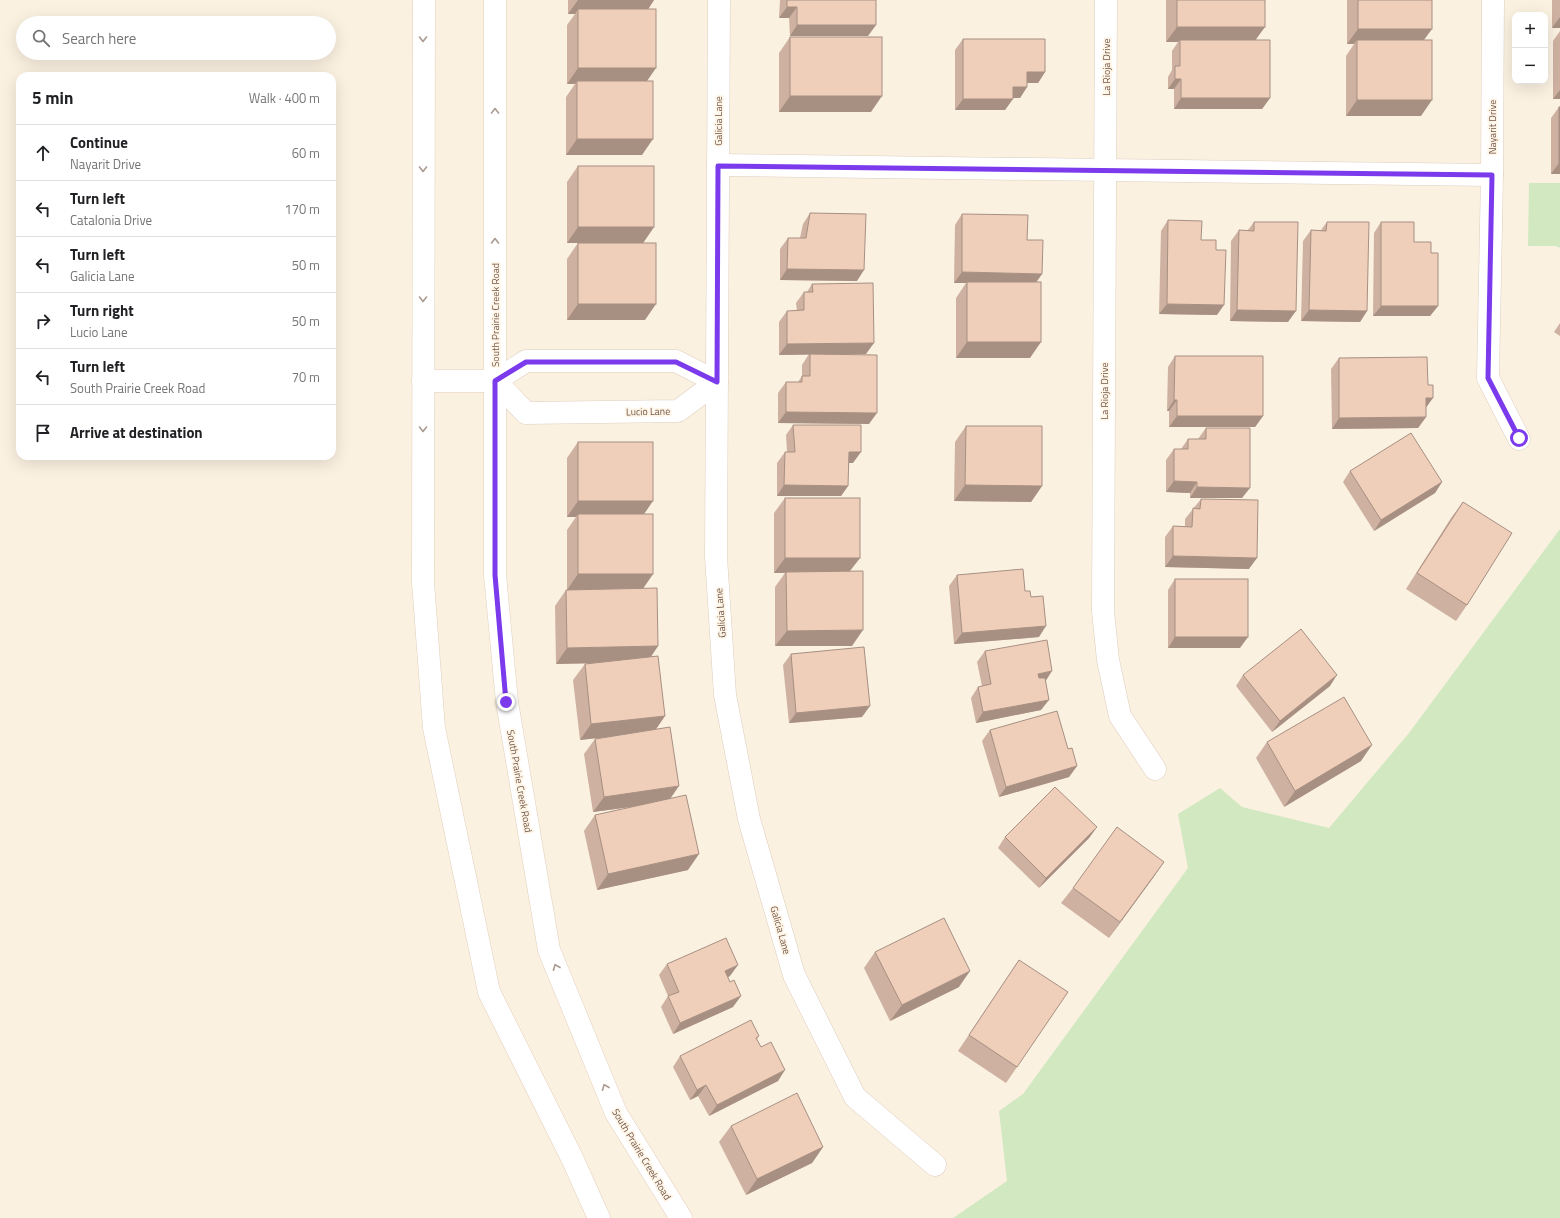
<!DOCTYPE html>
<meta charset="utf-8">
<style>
:root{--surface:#fff;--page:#f6f6f6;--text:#202124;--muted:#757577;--line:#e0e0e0}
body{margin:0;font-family:"Titillium Web",sans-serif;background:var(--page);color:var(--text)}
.controls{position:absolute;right:12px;top:12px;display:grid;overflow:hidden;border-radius:8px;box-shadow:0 4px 16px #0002}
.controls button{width:36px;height:36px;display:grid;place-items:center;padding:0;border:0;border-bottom:1px solid var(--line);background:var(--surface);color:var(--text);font:20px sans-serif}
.stop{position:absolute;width:12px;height:12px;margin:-9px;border:3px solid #7c3aed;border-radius:50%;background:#fff}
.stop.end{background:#7c3aed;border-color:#fff;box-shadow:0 1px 4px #0008}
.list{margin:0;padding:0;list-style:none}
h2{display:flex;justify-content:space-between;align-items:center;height:52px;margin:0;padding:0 16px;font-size:17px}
h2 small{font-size:13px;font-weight:400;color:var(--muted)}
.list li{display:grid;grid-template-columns:26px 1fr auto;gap:12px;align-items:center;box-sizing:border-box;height:56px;padding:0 16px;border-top:1px solid var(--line)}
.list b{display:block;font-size:15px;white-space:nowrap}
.list p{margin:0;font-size:13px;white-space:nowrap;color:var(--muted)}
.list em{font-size:13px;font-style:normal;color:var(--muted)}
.icon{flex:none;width:22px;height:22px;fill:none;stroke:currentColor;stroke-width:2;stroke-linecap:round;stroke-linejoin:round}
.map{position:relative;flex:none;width:1560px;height:1218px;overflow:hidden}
.search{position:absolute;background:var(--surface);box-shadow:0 4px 16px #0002;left:16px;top:16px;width:320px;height:44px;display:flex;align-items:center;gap:10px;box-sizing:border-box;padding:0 14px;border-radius:22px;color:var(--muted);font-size:15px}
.panel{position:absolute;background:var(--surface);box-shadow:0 4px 16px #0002;left:16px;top:72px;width:320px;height:388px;border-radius:12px}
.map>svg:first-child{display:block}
.green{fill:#d1e8c1}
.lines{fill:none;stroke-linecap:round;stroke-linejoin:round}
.street-casing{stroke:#dfcdbe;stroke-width:23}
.secondary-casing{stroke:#e3cebc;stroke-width:23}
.street{stroke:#fff;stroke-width:22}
.secondary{stroke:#fff;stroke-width:22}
.wall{fill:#ceb1a0}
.shaded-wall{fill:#a79082}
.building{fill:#efceba;stroke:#a79082}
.oneway{stroke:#aa9a92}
.route{stroke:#7c3aed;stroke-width:5}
.labels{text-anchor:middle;stroke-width:3.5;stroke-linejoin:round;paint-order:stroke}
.street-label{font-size:10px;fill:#715749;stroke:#fef5e7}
</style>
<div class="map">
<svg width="1560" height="1218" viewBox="0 0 1560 1218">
<rect width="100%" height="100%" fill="#fbf1e1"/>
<!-- green -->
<g class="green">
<path d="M1529,183h31v65l-4,-2h-28z"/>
<path d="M1560,529v689h-607l54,-37 -8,-70 24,-17 165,-226 -10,-54 42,-26 22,19 87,21 80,-95z"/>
</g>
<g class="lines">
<defs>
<g id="street">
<path d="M719,0l-3,557 9,138 24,124 45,156 61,122 80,68"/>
<path d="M1106,0l-3,611 5,49 12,56 35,53"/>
<path d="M1493,0l-1,175 -4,203 31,61"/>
<path d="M718,165l774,10"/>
<path d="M526,361h150l41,21 -39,29 -152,2 -31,-32z"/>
</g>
<g id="secondary">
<path d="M424,0l-1,582 11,146 55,264 83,166 27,60"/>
<path d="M495,0v575l12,127 42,248 67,163 65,105"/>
<path d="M423,381h72"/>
</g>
</defs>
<!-- street casing -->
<use href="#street" class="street-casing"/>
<!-- secondary casing -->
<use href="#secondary" class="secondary-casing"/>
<!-- street -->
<use href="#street" class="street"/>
<!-- secondary -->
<use href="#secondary" class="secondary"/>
</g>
<!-- wall -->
<g class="wall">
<path d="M568,0h86l-6,9 -1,72 -5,74h-76v-58l9,-13h-8v-59l8,-11h-7z"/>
<path d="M780,0h96l-8,36h-78l-1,-18h-10z"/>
<path d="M1166,0h99l-9,40 14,58 -8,11h-88v-20h-6v-12l4,-7v-19l6,-9h-12z"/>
<path d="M1347,0h85l-8,40 -3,76h-75v-60l8,-12h-7z"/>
<rect x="1552" y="0" width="8" height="28"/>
<path d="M1560,31v68h-7v-58z"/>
<path d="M790,37l81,75h-92v-59z"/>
<path d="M963,39l82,33 -7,11h-11v4l-7,11h-7l-8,12h-50v-60z"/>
<path d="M1559,107l1,67h-9v-56z"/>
<path d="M578,166l76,61 -11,16h-76v-61z"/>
<path d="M810,213l47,68 -77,-1v-31l8,-11h12l3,-14z"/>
<path d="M962,214l65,26 15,34 -6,8 -6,76h-74v-60l10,-15h-12l1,-58z"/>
<path d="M1168,220l33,20 16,75 -58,-1 2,-83z"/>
<path d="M1254,222l34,100 -58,-1 1,-80 8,-11h9z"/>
<path d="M1327,222l40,89 -7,11 -59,-1 2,-80 8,-11h10z"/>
<path d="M1381,222l33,20 17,11 7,53 -8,10h-57l1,-83z"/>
<path d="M578,243l67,77h-78v-61z"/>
<path d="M812,284l54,70h-33l36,70 -91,-1v-30l8,-11h12l4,-6v-11l7,-11 -30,1v-33l8,-11h10l-1,-8 8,-11h3z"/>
<path d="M1560,323v13l-6,-4z"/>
<path d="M1175,356l88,60 -8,11h-86v-16h-2l1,-44z"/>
<path d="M1339,358l87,50v9l-8,11 -86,1 -1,-60z"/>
<path d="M793,425l60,38h-5v23l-7,10h-64v-33l8,-11h2l-1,-17z"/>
<path d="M966,426l76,60 -11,16 -77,-1 1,-59z"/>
<path d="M1206,428l36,70h-52v-5l-24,-1v-32l8,-11h7l7,-10h10z"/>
<path d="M578,442l66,72 9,60 -10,14 15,58 -7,11 14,59 -9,13 14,70 18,71 -91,20 -13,-59 11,-16 44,-9 -46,6 -9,-58 11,-15 7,-2 -22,3 -7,-60 12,-16 9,-1 -38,1 -1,-58 11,-16h1v-60l9,-13h-9v-59z"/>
<path d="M1350,471l92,11 -7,11 -61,38 -31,-49z"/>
<path d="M785,498l75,60 -10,13 2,75h-77v-59l10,-14h-11v-60z"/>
<path d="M1201,499l48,70 -84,-2v-30l8,-11 12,1v-8z"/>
<path d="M1463,502l4,103 -11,16 -50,-32 45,-71z"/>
<path d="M957,575l68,16 6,6 8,40 -85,7 -5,-58z"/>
<path d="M1175,579l65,69h-72v-58z"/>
<path d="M985,651l61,30 -5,29 -65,13 -5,-25 7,-11 4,-1 -5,-24z"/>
<path d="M791,654l71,63 -73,6 -6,-58z"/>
<path d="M1243,675l87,11 -58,46 -36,-46z"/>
<path d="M990,730l78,19 9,17 -8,11 -70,20 -17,-56z"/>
<path d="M1267,742l94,19 -77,46 -28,-49z"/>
<path d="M1097,827l-8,11 -50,50 -41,-40 7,-11z"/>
<path d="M1164,862l-55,76 -48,-35 12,-15z"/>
<path d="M875,952l84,35 -69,34 -26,-53z"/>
<path d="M1019,960l-2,107 -11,16 -48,-32z"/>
<path d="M667,964l63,12 -2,1 5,30 -60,27 -12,-27 7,-11 -9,-21z"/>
<path d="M759,1036l-2,3 21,42 -69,35 -11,-20 -8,4 -17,-33 7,-11z"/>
<path d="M731,1126l92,21 -11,16 -66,32 -27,-53z"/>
</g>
<!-- shaded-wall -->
<g class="shaded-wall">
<path d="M578,0h76l-9,14 -67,-5 -3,5h-7z"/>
<path d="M787,7h10l-8,11h-10z"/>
<path d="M1560,17v11h-8z"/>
<path d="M797,25h79l-8,11h-78z"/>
<path d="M1177,27h88l-11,15 -74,-2 -2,2h-12z"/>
<path d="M1358,29h74l-11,15 -64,-4 -3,4h-7z"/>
<path d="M578,68h78l-11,16 -68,-3 -2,3h-8z"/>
<path d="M1027,72h18l-7,11h-18z"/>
<path d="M1175,79h6l-7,10h-6z"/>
<path d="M1013,87h14l-7,11h-15z"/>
<path d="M1560,90v9h-7z"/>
<path d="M790,96h92l-11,16h-92z"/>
<path d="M1181,98h89l-8,11h-88z"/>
<path d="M963,99h50l-8,11h-50z"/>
<path d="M1357,100h75l-11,16h-75z"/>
<path d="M577,139h76l-11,16h-76z"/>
<path d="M1559,163h1v11h-9z"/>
<path d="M578,227h76l-11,16h-76z"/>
<path d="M787,269l77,1 -7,11 -77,-1z"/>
<path d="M962,272l80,2 -7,10 -68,-2 -1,1h-12z"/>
<path d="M578,304h78l-11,16h-78z"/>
<path d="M1167,304l57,1 -7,10 -58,-1z"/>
<path d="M1381,306h57l-8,10h-57z"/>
<path d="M1237,310l59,1 -8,11 -58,-1z"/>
<path d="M1309,310l58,1 -7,11 -59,-1z"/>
<path d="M967,342h74l-11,16h-74z"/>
<path d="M874,343l-8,11 -87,1 8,-11z"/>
<path d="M1426,398h7l-8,11z"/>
<path d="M1174,400h3l-8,11h-2z"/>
<path d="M786,412l91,1 -8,11 -91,-1z"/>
<path d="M1177,416h86l-8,11h-86z"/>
<path d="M1426,417l-8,11 -86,1 7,-11z"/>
<path d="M849,452h12l-8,11h-12z"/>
<path d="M1174,481l23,1 -7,11 -24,-1z"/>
<path d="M1442,482l-7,11 -61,38 7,-11z"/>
<path d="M784,485l64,1 -7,10h-64z"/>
<path d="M965,485l77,1 -11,16 -77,-1z"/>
<path d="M1197,487l53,1 -8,10h-52z"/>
<path d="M578,501h75l-11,16 -64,-3 -2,3h-9z"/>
<path d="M1173,556l84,2 -8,11 -84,-2z"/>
<path d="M785,558h75l-12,15 -62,-1 -1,1h-11z"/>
<path d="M578,574h75l-11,16h-75z"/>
<path d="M1046,626l-7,11 -85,7 8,-11z"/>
<path d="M863,630l-11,16h-77l12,-15z"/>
<path d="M1175,637h73l-8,11h-72z"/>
<path d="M658,646l-11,16 -91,2 11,-16z"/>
<path d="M1052,671l-7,11 -15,3 8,-11z"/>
<path d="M1337,675l-7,11 -58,46 8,-11z"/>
<path d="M1049,700l-8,10 -65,13 7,-11z"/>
<path d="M870,706l-8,11 -73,6 7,-10z"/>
<path d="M665,716l-11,16 -74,8 11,-16z"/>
<path d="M1372,745l-11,16 -77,46 11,-16z"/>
<path d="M1077,766l-8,11 -70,20 7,-10z"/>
<path d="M679,786l-11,16 -75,10 11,-15z"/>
<path d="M1097,827l-8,11 -50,50 7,-10z"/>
<path d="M699,854l-11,16 -91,20 11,-16z"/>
<path d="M1164,862l-11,16 -44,60 11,-16z"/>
<path d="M738,965l-8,11 -12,6 7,-11z"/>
<path d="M970,971l-11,16 -69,34 12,-16z"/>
<path d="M741,996l-8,11 -60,27 7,-11z"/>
<path d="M785,1070l-7,11 -69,35 8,-11z"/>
<path d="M706,1085l-8,11 -8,4 7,-10z"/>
<path d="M823,1147l-11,16 -66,32 11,-16z"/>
</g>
<!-- building -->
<g class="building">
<path d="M787,0h89v25h-79v-18h-10z"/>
<rect x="1177" y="0" width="88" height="27"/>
<rect x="1358" y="0" width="74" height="29"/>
<rect x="578" y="9" width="78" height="59"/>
<rect x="790" y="37" width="92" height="59"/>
<path d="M963,39h82v33h-18v15h-14v12h-50z"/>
<path d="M1180,40h90v58h-89v-19h-6v-13h5z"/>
<rect x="1357" y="40" width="75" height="60"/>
<rect x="577" y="81" width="76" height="58"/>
<rect x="1559" y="107" width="1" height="56"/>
<rect x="578" y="166" width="76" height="61"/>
<path d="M810,213l56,1 -2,56 -77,-1 1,-31h18z"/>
<path d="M962,214l66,1 -1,25h16l-1,34 -80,-2z"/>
<path d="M1168,220l34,1 -1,19h15v10h10l-2,55 -57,-1z"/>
<path d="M1254,222h44l-2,89 -59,-1 2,-80 15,1z"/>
<path d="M1327,222h42l-2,89 -58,-1 2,-80 15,1z"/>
<path d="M1381,222h33v20h17v11h7v53h-57z"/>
<rect x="578" y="243" width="78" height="61"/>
<rect x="967" y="282" width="74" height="60"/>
<path d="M873,283l1,60 -87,1v-33l17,-1v-18h9l-1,-8z"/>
<path d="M810,354l67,1v58l-91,-1v-30h16v-6h8z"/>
<path d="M1175,356h88v60h-86v-16h-3z"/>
<path d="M1427,357l1,28h5v13h-7v19l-87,1v-60z"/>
<path d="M793,425h68v27h-12l-1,34 -64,-1 1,-33h10z"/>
<path d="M966,426h76v60l-77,-1z"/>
<path d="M1206,428h44v60l-53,-1v-5l-23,-1v-32h14v-10h18z"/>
<path d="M1411,433l31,49 -61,38 -31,-49z"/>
<rect x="578" y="442" width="75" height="59"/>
<rect x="785" y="498" width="75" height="60"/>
<path d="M1201,499l57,1 -1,58 -84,-2v-30l19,1 1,-19 7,1z"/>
<path d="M1463,502l49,31 -45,72 -50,-32z"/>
<rect x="578" y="514" width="75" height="60"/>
<path d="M1023,569l2,22h5l1,6 12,-1 3,30 -84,7 -5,-58z"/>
<path d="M863,571v59l-76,1 -1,-59z"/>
<rect x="1175" y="579" width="73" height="58"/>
<path d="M657,588l1,58 -91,2 -1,-58z"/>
<path d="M1301,629l36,46 -57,46 -37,-46z"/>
<path d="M1047,640l5,31 -14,3 1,4h6l4,22 -66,12 -5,-25 13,-3 -6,-33z"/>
<path d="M864,647l6,59 -74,7 -5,-59z"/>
<path d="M658,656l7,60 -74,8 -6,-60z"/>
<path d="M1344,697l28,48 -77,46 -28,-49z"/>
<path d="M1057,711l11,38 4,-1 5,18 -71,21 -16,-57z"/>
<path d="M670,727l9,59 -75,11 -9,-58z"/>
<path d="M1055,787l42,40 -51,51 -41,-41z"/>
<path d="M686,795l13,59 -91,20 -13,-59z"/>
<path d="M1117,827l47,35 -44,60 -47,-34z"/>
<path d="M944,918l26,53 -68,34 -27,-53z"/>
<path d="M726,938l12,27 -13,6 5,11 4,-2 7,16 -61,27 -12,-27 11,-4 -12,-28z"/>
<path d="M1019,960l49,32 -51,75 -48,-32z"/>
<path d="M751,1020l8,16 -3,2 5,9 10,-5 14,28 -68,35 -11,-20 -9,5 -17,-34z"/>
<path d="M797,1093l26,54 -66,32 -26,-53z"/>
</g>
<!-- one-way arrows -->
<defs><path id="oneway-chevron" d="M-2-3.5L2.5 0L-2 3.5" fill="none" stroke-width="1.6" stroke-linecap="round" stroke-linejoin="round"/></defs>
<g class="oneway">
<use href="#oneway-chevron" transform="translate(423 39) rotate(90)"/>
<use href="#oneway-chevron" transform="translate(495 111) rotate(-90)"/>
<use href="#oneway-chevron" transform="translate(423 169) rotate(90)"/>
<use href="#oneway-chevron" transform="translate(495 241) rotate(-90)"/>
<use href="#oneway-chevron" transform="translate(423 299) rotate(90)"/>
<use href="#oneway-chevron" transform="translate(423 429) rotate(90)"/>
<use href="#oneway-chevron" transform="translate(556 967) rotate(-112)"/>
<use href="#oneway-chevron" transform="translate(605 1087) rotate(-112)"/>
</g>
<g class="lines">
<!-- route -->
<path class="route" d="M506,702l-11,-127v-194l31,-19h150l41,20 1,-216 774,9 -4,203 31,60"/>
</g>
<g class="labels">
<!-- street labels -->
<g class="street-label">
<text transform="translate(1106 67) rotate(-90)" y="4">La Rioja Drive</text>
<text transform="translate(718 121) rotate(-90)" y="4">Galicia Lane</text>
<text transform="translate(1492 127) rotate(-90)" y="4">Nayarit Drive</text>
<text transform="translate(495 315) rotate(-90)" y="4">South Prairie Creek Road</text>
<text transform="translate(1104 391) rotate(-90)" y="4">La Rioja Drive</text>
<text transform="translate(648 411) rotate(-1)" y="4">Lucio Lane</text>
<text transform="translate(720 613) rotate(-94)" y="4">Galicia Lane</text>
<text transform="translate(520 781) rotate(80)" y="4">South Prairie Creek Road</text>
<text transform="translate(781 930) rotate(74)" y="4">Galicia Lane</text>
<text transform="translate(642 1154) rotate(59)" y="4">South Prairie Creek Road</text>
</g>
</g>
</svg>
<div class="controls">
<button>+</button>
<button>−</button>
</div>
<div class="stop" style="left:1519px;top:438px"></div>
<div class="stop end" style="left:506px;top:702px"></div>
<div class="search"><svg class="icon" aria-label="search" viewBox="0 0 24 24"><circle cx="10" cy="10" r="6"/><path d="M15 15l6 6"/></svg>Search here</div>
<section class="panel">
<h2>5 min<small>Walk · 400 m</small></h2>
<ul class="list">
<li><svg class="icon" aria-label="ahead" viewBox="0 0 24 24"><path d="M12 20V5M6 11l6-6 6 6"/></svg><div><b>Continue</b><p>Nayarit Drive</p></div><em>60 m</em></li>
<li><svg class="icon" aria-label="left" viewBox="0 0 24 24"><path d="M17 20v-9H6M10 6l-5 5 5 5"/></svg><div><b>Turn left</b><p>Catalonia Drive</p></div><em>170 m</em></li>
<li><svg class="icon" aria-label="left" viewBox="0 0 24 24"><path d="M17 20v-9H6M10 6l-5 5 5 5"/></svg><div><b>Turn left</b><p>Galicia Lane</p></div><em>50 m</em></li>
<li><svg class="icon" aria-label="right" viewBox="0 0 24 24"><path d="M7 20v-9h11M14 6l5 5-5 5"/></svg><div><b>Turn right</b><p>Lucio Lane</p></div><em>50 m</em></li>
<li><svg class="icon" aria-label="left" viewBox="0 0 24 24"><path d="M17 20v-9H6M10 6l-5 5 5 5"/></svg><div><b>Turn left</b><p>South Prairie Creek Road</p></div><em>70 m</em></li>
<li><svg class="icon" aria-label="arrive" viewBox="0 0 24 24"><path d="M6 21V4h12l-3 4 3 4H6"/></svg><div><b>Arrive at destination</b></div></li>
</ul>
</section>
</div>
